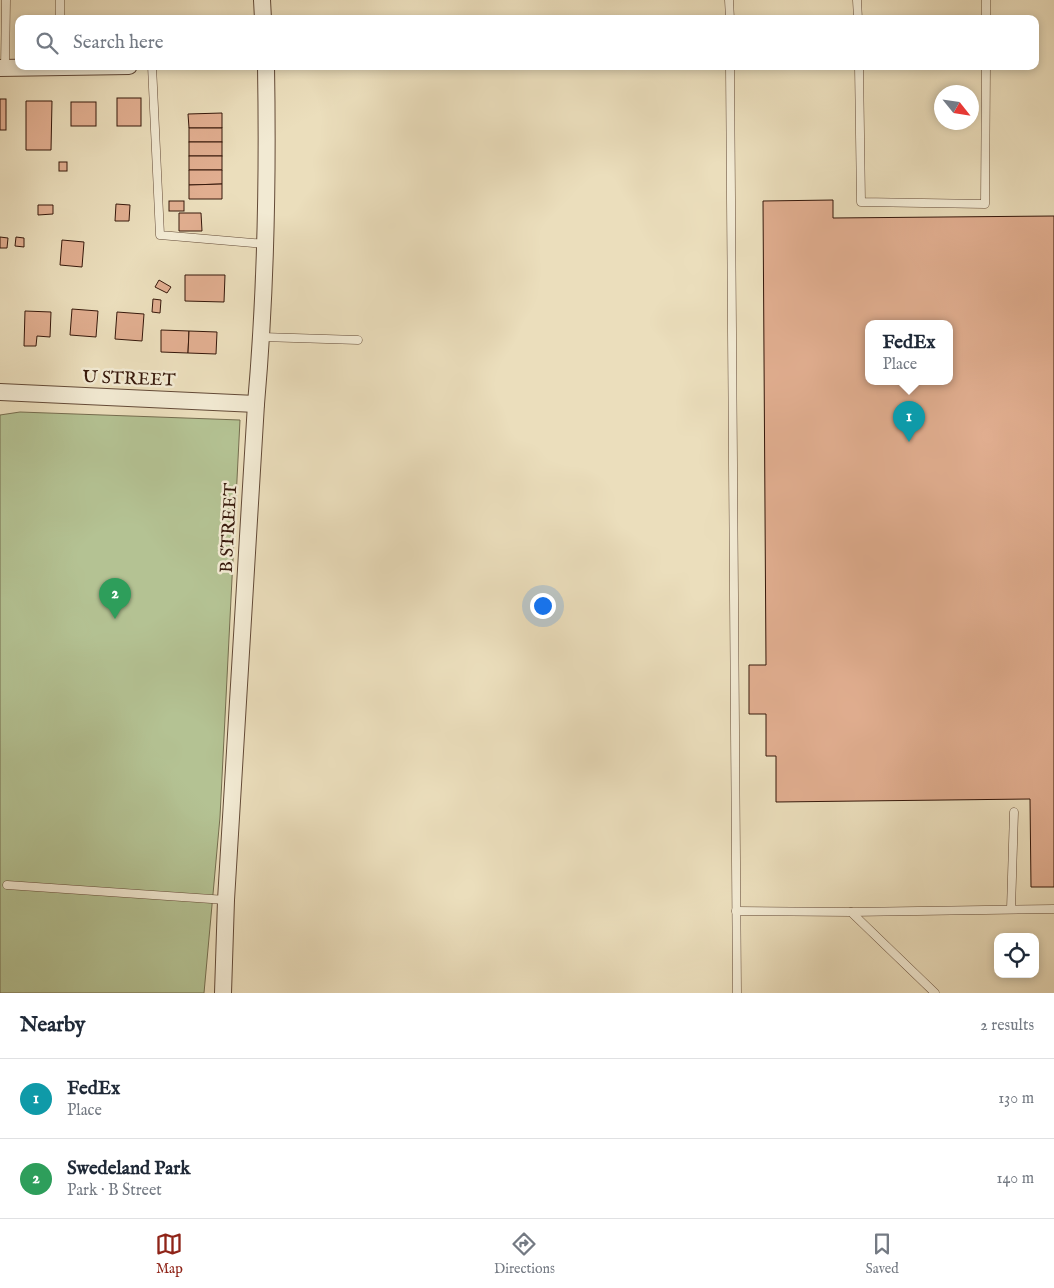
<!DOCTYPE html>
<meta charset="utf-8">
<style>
:root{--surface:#fff;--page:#f2f2f3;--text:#1f2937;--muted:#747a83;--line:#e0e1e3;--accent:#8f2418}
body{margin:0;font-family:"IM FELL English",serif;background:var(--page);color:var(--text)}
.controls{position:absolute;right:15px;bottom:15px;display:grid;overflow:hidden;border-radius:10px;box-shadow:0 2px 8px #0003}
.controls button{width:45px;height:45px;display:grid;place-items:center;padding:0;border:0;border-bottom:1px solid var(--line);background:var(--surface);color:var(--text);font:25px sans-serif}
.compass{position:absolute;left:934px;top:85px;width:45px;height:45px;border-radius:50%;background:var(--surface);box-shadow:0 2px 8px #0003;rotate:120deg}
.you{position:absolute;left:542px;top:605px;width:18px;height:18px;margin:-12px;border:4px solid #fff;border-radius:50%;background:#1a73e8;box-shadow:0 0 0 8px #1a73e833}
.badge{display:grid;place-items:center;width:32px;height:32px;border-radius:50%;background:var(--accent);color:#fff;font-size:16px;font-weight:700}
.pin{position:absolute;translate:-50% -41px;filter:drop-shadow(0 1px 2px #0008)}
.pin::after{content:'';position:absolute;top:26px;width:18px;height:15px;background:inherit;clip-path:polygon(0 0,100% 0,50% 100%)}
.popup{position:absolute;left:865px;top:320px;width:88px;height:65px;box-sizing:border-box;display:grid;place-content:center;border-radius:10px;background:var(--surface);filter:drop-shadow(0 1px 4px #0005);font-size:16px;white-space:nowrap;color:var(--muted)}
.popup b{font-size:19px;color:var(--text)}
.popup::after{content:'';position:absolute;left:50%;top:100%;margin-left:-10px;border:10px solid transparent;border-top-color:var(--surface)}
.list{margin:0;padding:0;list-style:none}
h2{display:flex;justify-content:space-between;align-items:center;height:65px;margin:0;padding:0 20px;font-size:21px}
h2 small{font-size:16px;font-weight:400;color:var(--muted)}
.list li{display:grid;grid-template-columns:32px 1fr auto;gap:15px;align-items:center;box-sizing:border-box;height:80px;padding:0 20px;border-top:1px solid var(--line)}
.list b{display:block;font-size:19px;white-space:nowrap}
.list p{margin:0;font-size:16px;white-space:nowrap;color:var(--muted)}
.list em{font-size:16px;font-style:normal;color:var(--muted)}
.icon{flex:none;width:28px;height:28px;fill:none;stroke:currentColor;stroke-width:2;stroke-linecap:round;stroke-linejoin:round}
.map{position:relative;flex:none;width:1054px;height:993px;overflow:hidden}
.search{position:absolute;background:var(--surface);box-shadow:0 2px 8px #0003;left:15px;right:15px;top:15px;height:55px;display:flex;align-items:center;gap:12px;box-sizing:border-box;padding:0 18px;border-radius:10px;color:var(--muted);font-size:19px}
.sheet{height:225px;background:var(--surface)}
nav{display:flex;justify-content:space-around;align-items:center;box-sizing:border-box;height:70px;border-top:1px solid var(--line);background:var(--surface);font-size:14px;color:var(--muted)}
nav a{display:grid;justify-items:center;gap:2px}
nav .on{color:var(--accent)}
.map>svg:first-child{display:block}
.green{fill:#b4c293;stroke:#756d4f}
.building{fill:#e1ae90;stroke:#36180b;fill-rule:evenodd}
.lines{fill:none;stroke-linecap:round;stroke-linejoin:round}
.lane-casing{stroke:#634a37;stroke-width:9}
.street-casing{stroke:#634a37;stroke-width:18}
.lane{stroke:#f2ead3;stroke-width:8}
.street{stroke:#f2ead3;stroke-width:16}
.labels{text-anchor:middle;stroke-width:5;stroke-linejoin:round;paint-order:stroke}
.street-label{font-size:18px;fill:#36180b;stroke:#f2ead3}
</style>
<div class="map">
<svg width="1054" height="993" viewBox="0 0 1054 993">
<rect width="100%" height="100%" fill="#ebdebc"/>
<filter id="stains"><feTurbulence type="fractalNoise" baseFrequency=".004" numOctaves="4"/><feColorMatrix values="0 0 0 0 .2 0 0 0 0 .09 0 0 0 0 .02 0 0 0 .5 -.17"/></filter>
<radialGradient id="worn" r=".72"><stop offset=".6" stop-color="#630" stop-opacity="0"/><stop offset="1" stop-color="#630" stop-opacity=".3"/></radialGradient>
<!-- green -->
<path class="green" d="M20,412l220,8 -20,397 -16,176h-204v-578z"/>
<!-- building -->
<g class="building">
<rect x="117" y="98" width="24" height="28"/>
<rect x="0" y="99" width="6" height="31"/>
<path d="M26,101h26l-1,49h-25z"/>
<rect x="71" y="102" width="25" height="24"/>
<path d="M222,113v15h-33l-1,-14z"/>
<rect x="189" y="128" width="33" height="14"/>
<rect x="189" y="142" width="33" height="14"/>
<rect x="189" y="156" width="33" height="14"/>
<rect x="59" y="162" width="8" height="9"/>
<path d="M189,170h33v14l-33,1z"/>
<path d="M222,184v15h-33v-14z"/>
<path d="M833,200v18l221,-2v671h-23l-1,-88 -254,3v-46h-10v-42h-17v-49h17l-3,-464zM869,323h80v58h-80z"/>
<rect x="169" y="201" width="15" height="10"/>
<path d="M116,204l14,1 -1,16h-14z"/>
<path d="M38,205h15v9l-15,1z"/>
<path d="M179,213h22l1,18h-23z"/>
<path d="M0,237l8,1 -1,10h-7z"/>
<path d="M16,237l8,1v9l-9,-1z"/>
<path d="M62,240l22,2 -2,25 -22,-2z"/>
<path d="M185,275h40l-1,27 -39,-1z"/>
<path d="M159,280l12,7 -4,6 -12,-6z"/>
<path d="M153,299l8,1 -1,13 -8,-1z"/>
<path d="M72,309l26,2 -2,26 -26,-2z"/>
<path d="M25,311l26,1 -1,25 -13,-1 -1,10h-12z"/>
<path d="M117,312l27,2 -2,27 -27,-2z"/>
<path d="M161,330l28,1 -1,22 -27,-1z"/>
<path d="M189,331l28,1 -1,22 -28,-1z"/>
</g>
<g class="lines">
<defs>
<g id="lane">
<path d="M60,0v19"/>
<path d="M729,0l1,19"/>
<path d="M857,0l1,19"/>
<path d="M986,19v-19"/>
<path d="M152,66l8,169 106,9"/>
<path d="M730,66l7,927"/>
<path d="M859,66l2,136 124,2 1,-138"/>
<path d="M5,68l1,-68"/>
<path d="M262,337l96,3"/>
<path d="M7,885l219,15"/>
<path d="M1011,909l3,-97"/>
<path d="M736,911l115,1 84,81"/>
<path d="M851,912l203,-3"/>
</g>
<g id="street">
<path d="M262,0l1,19"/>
<path d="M0,68l129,-2"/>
<path d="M0,392l256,12"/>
<path d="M223,993l3,-93 30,-496c10,-114 12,-224 10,-338"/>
</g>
</defs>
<!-- lane casing -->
<use href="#lane" class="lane-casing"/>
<!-- street casing -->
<use href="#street" class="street-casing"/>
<!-- lane -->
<use href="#lane" class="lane"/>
<!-- street -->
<use href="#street" class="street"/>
</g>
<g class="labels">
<!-- street labels -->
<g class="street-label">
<text transform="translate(129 378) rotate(2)" y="6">U STREET</text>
<text transform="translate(228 528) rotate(-87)" y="6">B STREET</text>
</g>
</g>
<rect width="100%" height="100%" filter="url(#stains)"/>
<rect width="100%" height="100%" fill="url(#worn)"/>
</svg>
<div class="controls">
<button><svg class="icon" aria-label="locate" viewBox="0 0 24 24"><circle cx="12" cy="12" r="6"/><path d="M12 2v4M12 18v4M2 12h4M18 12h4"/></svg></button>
</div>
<svg class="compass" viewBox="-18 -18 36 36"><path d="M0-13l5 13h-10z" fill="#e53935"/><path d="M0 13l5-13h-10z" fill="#747a83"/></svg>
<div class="you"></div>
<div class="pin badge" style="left:909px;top:442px;background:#0f9aa8">1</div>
<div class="popup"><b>FedEx</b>Place</div>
<div class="pin badge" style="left:115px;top:619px;background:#2e9e5b">2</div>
<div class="search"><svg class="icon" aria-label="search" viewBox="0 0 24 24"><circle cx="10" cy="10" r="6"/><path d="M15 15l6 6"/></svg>Search here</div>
</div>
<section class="sheet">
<h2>Nearby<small>2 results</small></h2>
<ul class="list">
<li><span class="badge" style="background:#0f9aa8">1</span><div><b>FedEx</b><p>Place</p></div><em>130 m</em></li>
<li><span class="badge" style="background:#2e9e5b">2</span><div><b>Swedeland Park</b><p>Park · B Street</p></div><em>140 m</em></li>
</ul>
</section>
<nav>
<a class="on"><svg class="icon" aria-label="map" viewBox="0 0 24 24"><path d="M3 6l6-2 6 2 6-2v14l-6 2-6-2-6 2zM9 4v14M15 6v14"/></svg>Map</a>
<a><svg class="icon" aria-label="directions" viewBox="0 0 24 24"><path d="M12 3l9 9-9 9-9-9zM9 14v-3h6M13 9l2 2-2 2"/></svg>Directions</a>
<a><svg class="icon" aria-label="saved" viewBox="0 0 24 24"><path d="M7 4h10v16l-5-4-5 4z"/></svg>Saved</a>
</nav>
